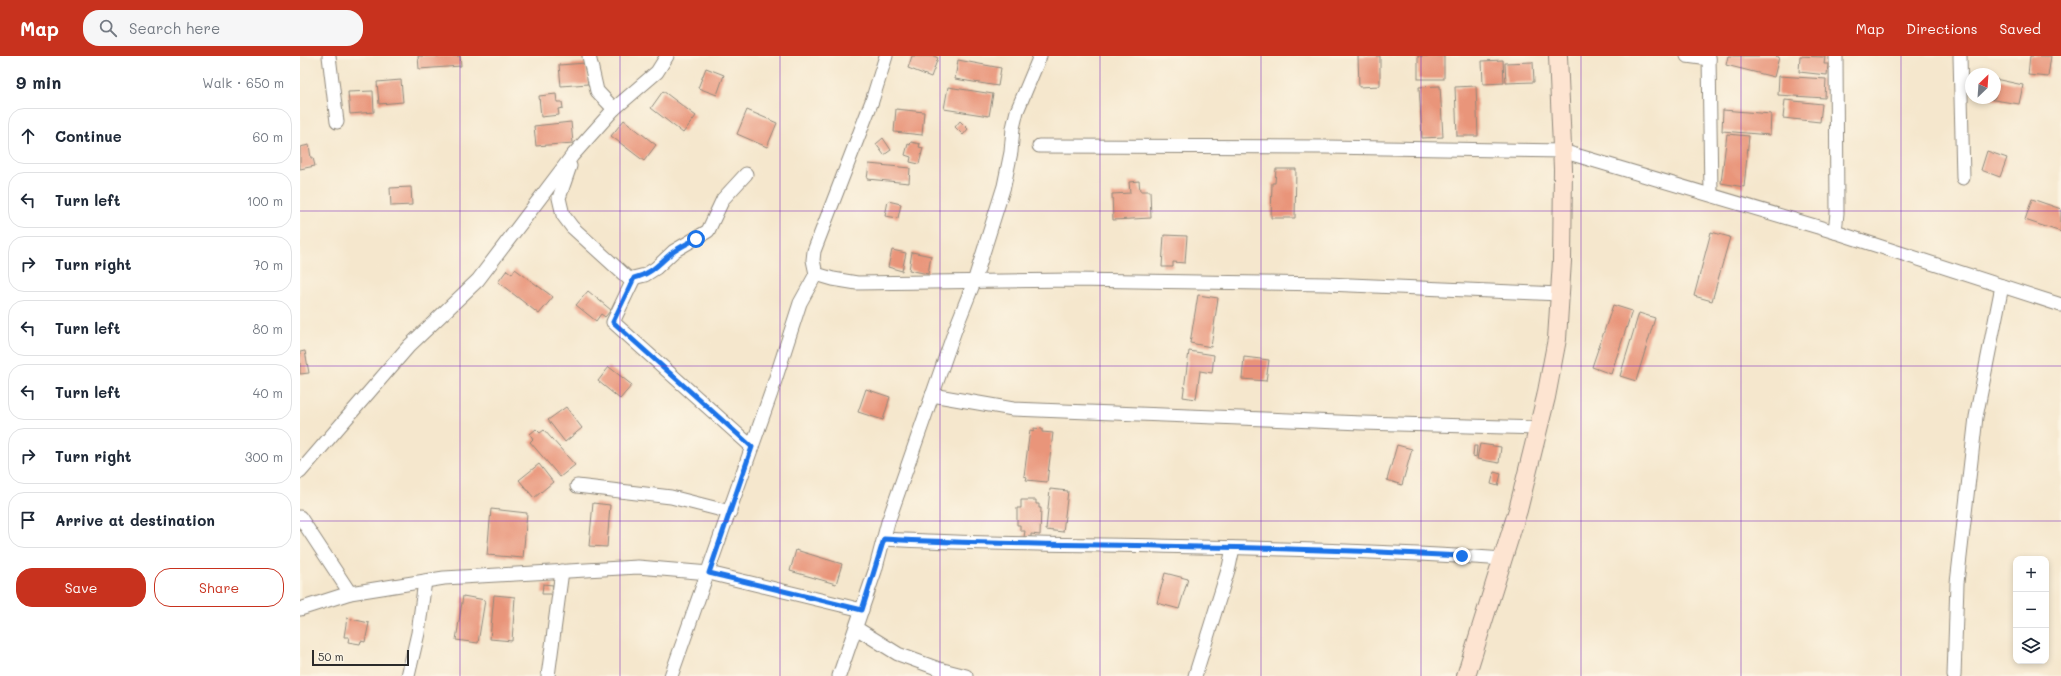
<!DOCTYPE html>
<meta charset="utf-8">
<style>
:root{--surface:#fff;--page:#f6f6f7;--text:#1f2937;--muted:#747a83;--line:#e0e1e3;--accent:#c8321e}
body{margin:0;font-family:Mali,sans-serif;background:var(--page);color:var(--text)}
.controls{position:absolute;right:12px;bottom:12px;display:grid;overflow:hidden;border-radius:8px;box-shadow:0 2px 6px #0003}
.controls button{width:36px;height:36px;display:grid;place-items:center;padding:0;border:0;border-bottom:1px solid var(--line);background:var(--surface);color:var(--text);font:20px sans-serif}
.compass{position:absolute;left:1665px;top:12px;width:36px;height:36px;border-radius:50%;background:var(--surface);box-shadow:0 2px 6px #0003;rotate:25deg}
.scale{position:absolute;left:12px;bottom:10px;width:97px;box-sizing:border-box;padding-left:4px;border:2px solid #2b2b2b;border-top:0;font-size:11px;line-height:14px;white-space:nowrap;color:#2b2b2b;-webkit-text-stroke:3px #fcf5e5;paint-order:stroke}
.stop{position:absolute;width:12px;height:12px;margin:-9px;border:3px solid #1a73e8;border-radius:50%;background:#fff}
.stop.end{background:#1a73e8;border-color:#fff;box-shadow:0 1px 4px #0008}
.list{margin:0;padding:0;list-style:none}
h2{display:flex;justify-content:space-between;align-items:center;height:52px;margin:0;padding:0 16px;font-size:17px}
h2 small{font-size:13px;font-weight:400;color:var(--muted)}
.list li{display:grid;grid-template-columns:26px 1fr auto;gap:12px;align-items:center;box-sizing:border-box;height:56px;margin:0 8px 8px;padding:0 8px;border:1px solid var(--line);border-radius:16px}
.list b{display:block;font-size:15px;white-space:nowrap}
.list em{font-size:13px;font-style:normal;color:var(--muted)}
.actions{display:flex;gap:8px;padding:12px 16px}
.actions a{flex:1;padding:9px 0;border:1px solid var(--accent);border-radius:16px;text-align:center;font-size:14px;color:var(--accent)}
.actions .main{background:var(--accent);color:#fff}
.icon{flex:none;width:22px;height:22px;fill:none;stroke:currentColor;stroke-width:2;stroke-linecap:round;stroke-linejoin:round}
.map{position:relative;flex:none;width:1761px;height:620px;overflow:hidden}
header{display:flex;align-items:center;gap:24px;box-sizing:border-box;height:56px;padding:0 20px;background:var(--accent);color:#fff}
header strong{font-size:19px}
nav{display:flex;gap:22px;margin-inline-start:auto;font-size:14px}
.search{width:280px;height:36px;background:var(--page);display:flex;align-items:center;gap:10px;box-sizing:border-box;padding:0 14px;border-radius:16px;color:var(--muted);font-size:15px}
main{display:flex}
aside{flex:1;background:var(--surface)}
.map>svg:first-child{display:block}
.building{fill:#e9957a}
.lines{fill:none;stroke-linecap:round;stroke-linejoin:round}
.street-casing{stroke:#90897c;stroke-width:15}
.secondary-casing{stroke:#90897c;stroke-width:20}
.street{stroke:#fff;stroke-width:13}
.secondary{stroke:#fde4d1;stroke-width:18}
.route{stroke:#1a73e8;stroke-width:5}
.grid{fill:none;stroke:#7b2cbf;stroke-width:1;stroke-opacity:0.55}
</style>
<header>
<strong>Map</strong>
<div class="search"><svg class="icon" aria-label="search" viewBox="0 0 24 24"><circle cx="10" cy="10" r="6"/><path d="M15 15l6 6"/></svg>Search here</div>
<nav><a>Map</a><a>Directions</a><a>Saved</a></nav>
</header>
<main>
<aside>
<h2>9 min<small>Walk · 650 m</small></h2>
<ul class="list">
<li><svg class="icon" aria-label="ahead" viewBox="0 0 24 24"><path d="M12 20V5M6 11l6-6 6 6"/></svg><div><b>Continue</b></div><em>60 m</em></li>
<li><svg class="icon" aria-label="left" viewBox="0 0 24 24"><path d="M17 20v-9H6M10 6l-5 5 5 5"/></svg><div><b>Turn left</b></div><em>100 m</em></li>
<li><svg class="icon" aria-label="right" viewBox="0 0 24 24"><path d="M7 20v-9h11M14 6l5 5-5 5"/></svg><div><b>Turn right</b></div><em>70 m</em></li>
<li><svg class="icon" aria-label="left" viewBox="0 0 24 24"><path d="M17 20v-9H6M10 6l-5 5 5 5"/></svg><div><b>Turn left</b></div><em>80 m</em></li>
<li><svg class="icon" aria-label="left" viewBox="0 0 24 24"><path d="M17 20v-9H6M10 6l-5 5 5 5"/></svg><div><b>Turn left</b></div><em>40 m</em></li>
<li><svg class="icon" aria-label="right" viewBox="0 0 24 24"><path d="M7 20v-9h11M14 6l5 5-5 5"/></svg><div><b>Turn right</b></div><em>300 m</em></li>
<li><svg class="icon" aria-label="arrive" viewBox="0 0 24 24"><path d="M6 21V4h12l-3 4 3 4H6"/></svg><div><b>Arrive at destination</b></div></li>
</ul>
<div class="actions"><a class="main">Save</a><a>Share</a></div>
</aside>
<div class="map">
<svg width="1761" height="620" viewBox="0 0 1761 620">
<rect width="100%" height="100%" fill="#fcf5e5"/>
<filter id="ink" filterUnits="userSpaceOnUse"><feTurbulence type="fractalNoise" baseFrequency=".025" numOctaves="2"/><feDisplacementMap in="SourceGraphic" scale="8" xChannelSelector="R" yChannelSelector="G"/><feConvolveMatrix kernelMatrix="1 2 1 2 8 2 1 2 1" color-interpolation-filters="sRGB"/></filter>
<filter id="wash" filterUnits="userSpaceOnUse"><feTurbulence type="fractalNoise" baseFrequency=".012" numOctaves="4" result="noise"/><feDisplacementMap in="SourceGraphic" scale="16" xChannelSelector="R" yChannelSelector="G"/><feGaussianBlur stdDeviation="0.9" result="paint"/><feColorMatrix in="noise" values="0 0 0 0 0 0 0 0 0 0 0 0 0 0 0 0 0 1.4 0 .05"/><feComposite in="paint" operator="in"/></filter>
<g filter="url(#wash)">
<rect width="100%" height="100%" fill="#f5e7cd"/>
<g id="blocks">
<!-- building -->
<g class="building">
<path d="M118,0h42l1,10 -42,3z"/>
<path d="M612,0h22l4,2 -7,19 -23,-9z"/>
<path d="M1058,0h22v30l-21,1z"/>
<rect x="1118" y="0" width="26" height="23"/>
<path d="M1428,0h46l5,1 -5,20 -48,-12z"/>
<path d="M1500,0l25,1 -1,7h4l-1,11 -28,-3z"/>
<path d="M1730,0h21l-3,21 -20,-2z"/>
<path d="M658,4l43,8 -3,18 -43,-7z"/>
<path d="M1203,4l1,23 -21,1 -1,-23z"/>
<path d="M1233,6l1,20 -28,1 -1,-20z"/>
<path d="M286,7l2,21 -27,2 -2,-21z"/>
<path d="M406,12l18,7 -7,20 -19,-7z"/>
<path d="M1479,20l47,3 -1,19 -47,-3z"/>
<path d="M1695,23l28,6 -4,19 -31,-5 7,-1z"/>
<path d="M101,24l2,22 -24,2 -2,-22z"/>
<path d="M1140,30l3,51 -21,1 -3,-51z"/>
<path d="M1176,30l2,50h-21l-2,-49z"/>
<path d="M648,31l45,7 -4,22 -45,-7z"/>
<path d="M73,35l1,21 -24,2 -2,-22z"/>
<path d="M363,35l33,25 -13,17 -32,-25z"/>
<path d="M256,38l1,8h5l1,6 -5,1 1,6 -18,2 -2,-21z"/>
<path d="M1485,44l37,4 -2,18 -37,-4z"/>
<path d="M596,53l28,3 -2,23 -28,-3z"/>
<path d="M447,54l30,13 -10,24 -30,-13z"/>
<path d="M1423,54l48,4 -1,21 -48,-4z"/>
<path d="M324,64l32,25 -12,16 -33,-25z"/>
<path d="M660,65l8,8 -5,6 -8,-8z"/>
<path d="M271,66l2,21 -37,3 -2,-20z"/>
<path d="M1427,78l22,2 -5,51 -23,-4z"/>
<path d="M583,82l8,12 -7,5 -8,-11z"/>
<path d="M611,86l9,2 -1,3 4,1 -4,16 -9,-2 1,-5 -6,-2 3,-11 2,1z"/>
<path d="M9,89l2,13h2l2,8 -15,3v-22z"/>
<path d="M1687,95l20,7 -7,19 -19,-7z"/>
<path d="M569,108l41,4 -1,15 -42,-4z"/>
<path d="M976,113h20l-1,49h-24l1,-35h3z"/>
<path d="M839,125l1,10h10l1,27 -38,2 -1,-26 18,-1 -1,-11z"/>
<path d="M111,131l1,18 -21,1 -1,-18z"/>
<path d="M1732,143l29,10v23l-36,-12z"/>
<path d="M588,145l13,3 -3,14 -13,-2z"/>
<path d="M1411,176l19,5 -18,64 -18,-5z"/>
<path d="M864,179l23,1 -2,27 -12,-1v5h-11z"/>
<path d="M592,194l14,3 -4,18 -14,-4z"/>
<path d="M612,196l19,4 -3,18 -19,-4z"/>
<path d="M215,213l38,28 -14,17 -41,-32 9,-12 5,4z"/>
<path d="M288,235l23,19 -6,7 -4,-3 -5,7 -20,-16z"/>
<path d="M898,239l20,3 -7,49 -21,-4z"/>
<path d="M1313,249l19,6 -21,63 -19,-7z"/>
<path d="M1339,257l16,5 -19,63 -16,-5z"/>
<path d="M5,295l4,22 -9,1v-22z"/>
<path d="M889,295l25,4 -2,18 -12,-2 -4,28 -13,-2z"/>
<path d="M944,301l25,3 -3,21 -24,-2z"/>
<path d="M309,311l23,18 -12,14 -22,-18z"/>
<path d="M566,333l24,8 -7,23 -25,-8z"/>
<path d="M266,351l16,21 -17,14 -17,-22z"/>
<path d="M734,372l8,1v3l11,1 -6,49 -21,-2 1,-3 -3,-1 6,-46 4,1z"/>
<path d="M236,373l4,4 4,-3 31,35 -15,12 -30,-35 3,-3 -3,-5z"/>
<path d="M1180,388l21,3 -2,16 -22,-4z"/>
<path d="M1097,389l15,4 -10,36 -15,-5z"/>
<path d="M1174,390h3l-1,11 -3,-1z"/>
<path d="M239,408l14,18 -19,16 -15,-18z"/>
<path d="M1194,416l7,2 -3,12 -7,-2z"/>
<path d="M750,433l18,2 -5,41 -17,-2z"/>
<path d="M721,444h15v4h3v4h2l-1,27 -9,-1v3h-7l1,-6h-5v-6h-3v-17h4z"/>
<path d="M293,447l17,2 -3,42 -18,-1z"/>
<path d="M191,453l36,4 -4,45 -36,-3z"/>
<path d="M496,494l46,14 -6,20 -46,-13z"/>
<path d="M865,517l23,6 -9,30 -22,-6z"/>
<path d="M243,528l10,1 -1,9h-10z"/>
<path d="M194,539l21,2 -3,44 -22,-2z"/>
<path d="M163,540l22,4 -7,43 -22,-3z"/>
<path d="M47,562l22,5 -4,19 -4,-1 -1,3 -12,-2 1,-5h-5z"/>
</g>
</g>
</g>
<g filter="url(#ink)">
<use href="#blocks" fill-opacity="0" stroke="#90897c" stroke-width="1"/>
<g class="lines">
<defs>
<g id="street">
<path d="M29,0l8,66"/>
<path d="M289,0l8,35 17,18"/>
<path d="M1387,0l22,3"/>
<path d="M1409,0l2,138"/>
<path d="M1660,0l3,122"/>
<path d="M739,90l287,1 236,4 273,81 2,-19 -1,-157"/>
<path d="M270,110l-11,32 4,17 9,12 57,52 16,-4 11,-7 18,-17 34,-20 15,-32 23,-25"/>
<path d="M1535,176l226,73"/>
<path d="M516,218l-3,-14 1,-9 58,-150 14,-45"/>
<path d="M334,222l-21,44 139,125"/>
<path d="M632,339l81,14 349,14 176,5"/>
<path d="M0,416l109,-126 69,-66 94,-124 42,-47 43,-37 10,-16"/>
<path d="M277,430l94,11 59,15"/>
<path d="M0,461l50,76"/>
<path d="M584,483c105,6 210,5 315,8 101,2 203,5 305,12"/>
<path d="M0,553l50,-16 94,-15 194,-11 71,6 153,37"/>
<path d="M556,572l42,26 41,15 27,7"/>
<path d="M108,620l10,-43 7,-52"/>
<path d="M248,620l14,-105"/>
<path d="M371,620l100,-283 29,-90 16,-29 17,5 24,4 217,-3 253,4 233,10"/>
<path d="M539,620l36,-105 13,-49 67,-192 19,-48 30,-96 7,-34 2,-24 4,-17 23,-55"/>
<path d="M895,620l34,-109 4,-19"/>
<path d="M1654,620l3,-93 19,-166 26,-131"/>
</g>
<path id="secondary" d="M1166,620l52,-166 28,-113 11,-58 5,-78 1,-92 -5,-113"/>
</defs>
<!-- street casing -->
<use href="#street" class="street-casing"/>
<!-- secondary casing -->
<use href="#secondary" class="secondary-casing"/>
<!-- street -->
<use href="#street" class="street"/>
<!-- secondary -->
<use href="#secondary" class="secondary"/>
</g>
</g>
<g class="lines" filter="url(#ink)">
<!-- route -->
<path class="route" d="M396,183c-8,4 -16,8 -23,13 -14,11 -21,22 -39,26l-21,44 139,125 -43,126 153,37 22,-71c105,6 209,5 314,8 88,1 176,4 264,9"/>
</g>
<!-- grid -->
<path class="grid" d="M160,0v620M320,0v620M480,0v620M640,0v620M800,0v620M961,0v620M1121,0v620M1281,0v620M1441,0v620M1601,0v620M0,155h1761M0,310h1761M0,465h1761"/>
</svg>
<div class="controls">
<button>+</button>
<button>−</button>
<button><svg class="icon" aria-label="layers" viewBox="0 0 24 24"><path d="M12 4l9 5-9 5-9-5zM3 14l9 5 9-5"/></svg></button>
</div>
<svg class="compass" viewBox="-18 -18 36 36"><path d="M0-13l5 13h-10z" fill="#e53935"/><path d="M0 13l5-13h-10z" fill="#747a83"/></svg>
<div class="scale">50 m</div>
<div class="stop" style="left:396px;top:183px"></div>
<div class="stop end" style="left:1162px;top:500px"></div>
</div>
</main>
